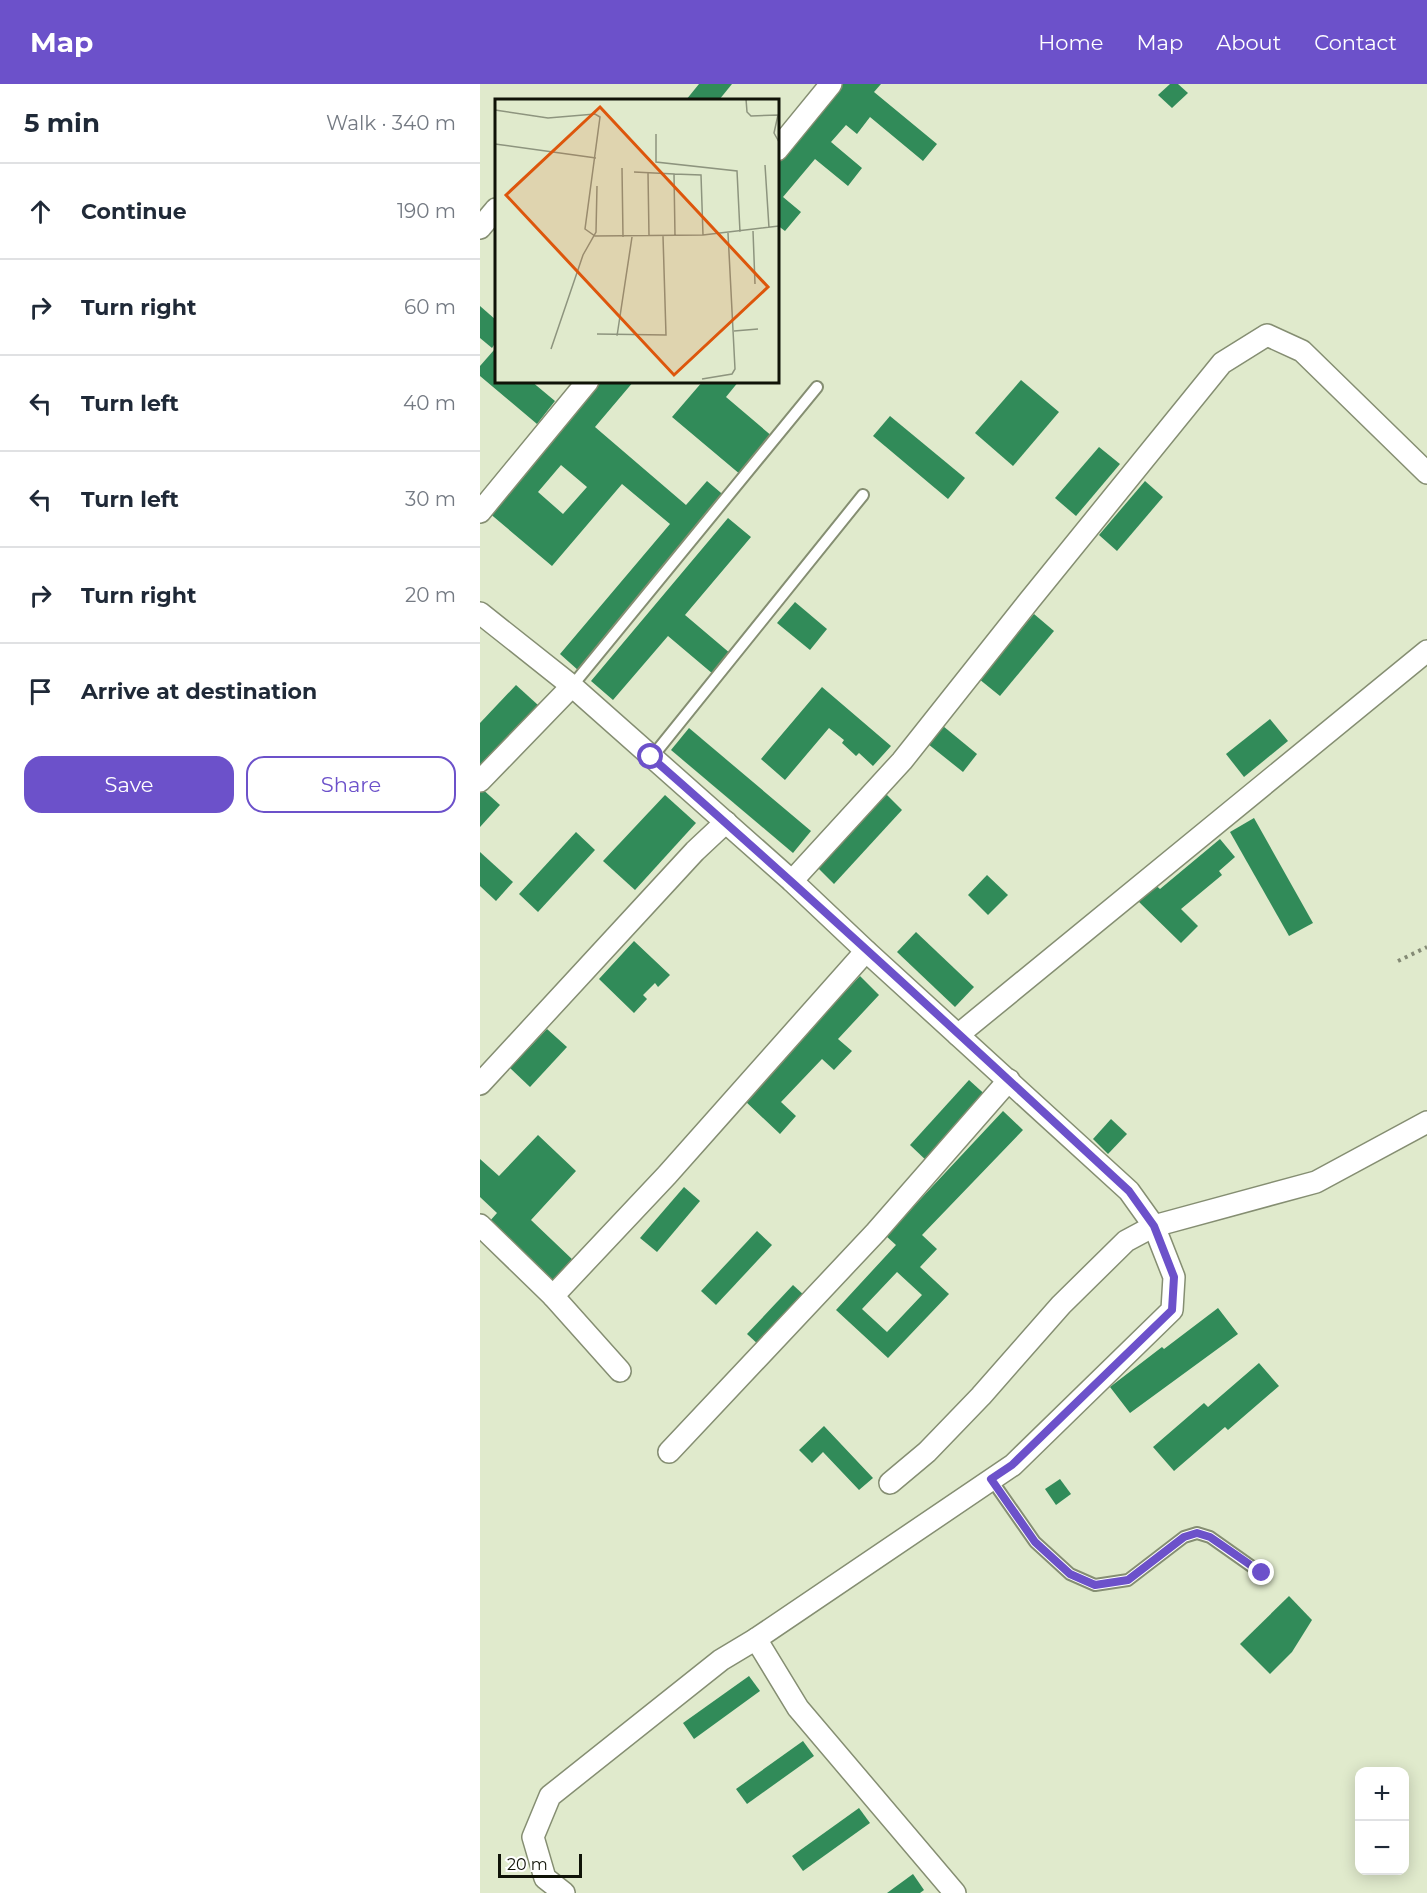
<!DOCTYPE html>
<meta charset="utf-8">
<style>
:root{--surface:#fff;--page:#f2f2f3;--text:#1f2937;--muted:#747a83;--line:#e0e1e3;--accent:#6c51ca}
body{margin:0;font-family:Montserrat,sans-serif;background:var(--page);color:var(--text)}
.controls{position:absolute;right:18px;bottom:18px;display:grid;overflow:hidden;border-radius:12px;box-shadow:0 3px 15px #0003}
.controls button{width:54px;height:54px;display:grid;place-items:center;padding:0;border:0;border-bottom:2px solid var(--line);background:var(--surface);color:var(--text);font:30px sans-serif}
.scale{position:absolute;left:18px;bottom:15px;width:84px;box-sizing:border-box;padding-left:6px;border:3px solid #101308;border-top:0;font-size:16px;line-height:21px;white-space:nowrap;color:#101308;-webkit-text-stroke:4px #fff;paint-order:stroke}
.stop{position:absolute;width:18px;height:18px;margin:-14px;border:4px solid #6c51ca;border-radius:50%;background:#fff}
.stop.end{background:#6c51ca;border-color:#fff;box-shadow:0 2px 6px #0008}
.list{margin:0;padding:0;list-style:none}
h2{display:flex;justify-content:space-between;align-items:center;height:78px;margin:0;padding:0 24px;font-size:26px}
h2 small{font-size:20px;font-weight:400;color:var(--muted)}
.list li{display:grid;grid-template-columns:39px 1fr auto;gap:18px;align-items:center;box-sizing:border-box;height:96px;padding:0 24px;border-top:2px solid var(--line)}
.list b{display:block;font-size:22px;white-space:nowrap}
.list em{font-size:20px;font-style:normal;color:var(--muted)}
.actions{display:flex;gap:12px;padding:18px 24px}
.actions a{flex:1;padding:14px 0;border:2px solid var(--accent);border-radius:18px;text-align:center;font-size:21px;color:var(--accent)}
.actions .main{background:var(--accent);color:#fff}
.icon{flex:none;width:33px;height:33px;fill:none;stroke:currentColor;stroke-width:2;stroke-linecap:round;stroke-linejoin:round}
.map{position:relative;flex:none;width:947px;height:1809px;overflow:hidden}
header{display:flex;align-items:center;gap:36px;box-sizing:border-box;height:84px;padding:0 30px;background:var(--accent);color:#fff}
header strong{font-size:28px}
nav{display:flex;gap:33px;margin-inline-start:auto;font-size:21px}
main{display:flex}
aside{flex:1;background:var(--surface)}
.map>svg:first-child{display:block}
.building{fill:#318b59;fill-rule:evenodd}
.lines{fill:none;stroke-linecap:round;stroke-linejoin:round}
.service-casing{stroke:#858e72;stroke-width:14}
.minor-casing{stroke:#858e72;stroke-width:24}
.path{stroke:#848a75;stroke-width:4;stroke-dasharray:3 4.5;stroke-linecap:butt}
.service{stroke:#fff;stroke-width:10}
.minor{stroke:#fff;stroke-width:21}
.route{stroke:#6c51ca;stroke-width:8}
.inset-road{fill:none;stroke:#8d947e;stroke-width:1.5}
.view{fill:#dd560c;fill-opacity:0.15;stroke:#dd560c;stroke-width:3}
.inset-edge{fill:none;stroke:#101308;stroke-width:3}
</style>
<header>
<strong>Map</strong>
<nav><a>Home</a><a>Map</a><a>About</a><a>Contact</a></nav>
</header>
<main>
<aside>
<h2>5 min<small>Walk · 340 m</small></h2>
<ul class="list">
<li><svg class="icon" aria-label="ahead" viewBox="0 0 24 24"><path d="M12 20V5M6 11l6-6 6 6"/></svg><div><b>Continue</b></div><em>190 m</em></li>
<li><svg class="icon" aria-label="right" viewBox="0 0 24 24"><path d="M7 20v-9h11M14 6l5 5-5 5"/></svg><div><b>Turn right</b></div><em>60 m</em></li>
<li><svg class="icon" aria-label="left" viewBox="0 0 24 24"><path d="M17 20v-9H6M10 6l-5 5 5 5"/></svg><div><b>Turn left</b></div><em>40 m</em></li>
<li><svg class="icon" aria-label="left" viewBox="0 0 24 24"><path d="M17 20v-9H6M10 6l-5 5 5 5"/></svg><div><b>Turn left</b></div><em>30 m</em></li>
<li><svg class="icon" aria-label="right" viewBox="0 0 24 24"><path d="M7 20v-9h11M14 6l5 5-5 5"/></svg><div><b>Turn right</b></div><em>20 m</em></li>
<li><svg class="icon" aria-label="arrive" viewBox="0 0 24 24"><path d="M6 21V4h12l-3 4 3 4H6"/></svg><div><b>Arrive at destination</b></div></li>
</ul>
<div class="actions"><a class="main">Save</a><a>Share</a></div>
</aside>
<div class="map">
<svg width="947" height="1809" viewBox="0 0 947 1809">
<rect width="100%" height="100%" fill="#e0eacc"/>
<!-- building -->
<g class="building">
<path d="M219,0h33l-13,16h-33z"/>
<path d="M363,0h38l-7,8 63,52 -14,17 -53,-44 -13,17 -11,-9 -15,17 31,26 -14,18 -33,-27 -32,38 18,15 -16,19 -8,-6v-61z"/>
<path d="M690,0h8l10,9 -16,15 -14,-13z"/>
<path d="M0,222l16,14v22l-4,6 -12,-10z"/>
<path d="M14,266l2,2v29h35l24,20 -18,23 -57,-48v-10z"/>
<path d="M541,296l38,32 -46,54 -38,-33z"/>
<path d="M119,297h35l-39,46 91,78 21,-24 20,17 -148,173 -19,-17 110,-130 -48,-40 -70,82 -64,-54zM81,381l26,22 -24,27 -25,-22z"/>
<path d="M223,297h36l-13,16 47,40 -32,38 -69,-58z"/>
<path d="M410,332l75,62 -17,21 -75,-63z"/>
<path d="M619,363l21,17 -44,52 -21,-18z"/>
<path d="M665,397l18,16 -46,54 -18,-16z"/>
<path d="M248,434l23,19 -66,78 46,39 -18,20 -45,-38 -55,64 -22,-19z"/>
<path d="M315,518l32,27 -17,21 -33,-27z"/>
<path d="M554,530l20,17 -54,65 -21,-17z"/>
<path d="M36,601l22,20 -58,61v-43z"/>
<path d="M342,603l69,59 -18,20 -14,-13 -3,3 -14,-13 2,-3 -15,-12 -44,52 -24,-21z"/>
<path d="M790,635l18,22 -44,36 -18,-23z"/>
<path d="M463,642l34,28 -14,18 -35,-28z"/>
<path d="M209,644l122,103 -18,22 -122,-103z"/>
<path d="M0,703l20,18 -20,22z"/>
<path d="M405,709l17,17 -68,74 -17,-17z"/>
<path d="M185,711l31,28 -61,67 -32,-29z"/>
<path d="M774,734l59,105 -24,13 -59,-104z"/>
<path d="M96,748l19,18 -57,62 -19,-18z"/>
<path d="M740,755l15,18 -16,14 3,4 -41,34 17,17 -17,17 -44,-43 16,-17 7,6z"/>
<path d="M0,768l33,30 -17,19 -16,-15z"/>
<path d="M507,791l21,20 -20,20 -20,-20z"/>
<path d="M436,848l58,55 -19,20 -58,-55z"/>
<path d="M154,857l36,34 -12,12 -3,-4 -12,12 4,4 -13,14 -35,-34z"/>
<path d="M380,892l19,19 -41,44 14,12 -18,19 -12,-11 -41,43 15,14 -16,18 -36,-34z"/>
<path d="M67,945l20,18 -37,40 -20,-19z"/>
<path d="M489,996l21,19 -60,65 -20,-19z"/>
<path d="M523,1027l20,19 -101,105 15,14 -17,18 29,27 -61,64 -52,-48 60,-65 -10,-9zM417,1188l25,23 -35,37 -25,-23z"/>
<path d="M631,1035l16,15 -19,20 -15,-15z"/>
<path d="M58,1051l38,36 -45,49 43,41 -20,22 -65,-61 8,-9 -17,-16v-38l19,17z"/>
<path d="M204,1103l16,14 -43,51 -17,-14z"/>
<path d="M277,1147l15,14 -56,60 -15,-14z"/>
<path d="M313,1201l13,12 -46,49 -13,-12z"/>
<path d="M738,1224l20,26 -108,79 -20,-26 52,-40 2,2z"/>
<path d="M779,1279l20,23 -51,44 -3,-3 -51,44 -21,-24 51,-44 4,4z"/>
<path d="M344,1342l49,52 -14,12 -36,-38 -11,11 -13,-13z"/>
<path d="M580,1395l11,15 -15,11 -11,-16z"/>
<path d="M809,1512l23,24 -20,32 -22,22 -30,-30z"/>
<path d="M269,1592l11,15 -66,48 -11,-16z"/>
<path d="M323,1657l11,15 -67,48 -11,-15z"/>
<path d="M379,1724l11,15 -67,48 -11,-15z"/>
<path d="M433,1790l11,16 -4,3h-33z"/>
</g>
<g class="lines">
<defs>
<g id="service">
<path d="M92,602l245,-299"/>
<path d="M172,673l211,-262"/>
<path d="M511,1395l44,63 35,32 25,11 33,-5 56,-43 13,-4 13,4 51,36"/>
</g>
<g id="minor">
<path d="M297,66l54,-66"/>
<path d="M0,144l16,-19"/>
<path d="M0,428l108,-131"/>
<path d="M0,529l92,73 220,195 74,70 263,240 25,35 20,51 -2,33 -159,155 -257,174 -35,21 -171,136 -17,41 12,41 19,15"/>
<path d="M0,697l92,-95"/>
<path d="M312,797l110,-120 127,-160 193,-238 45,-28 35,16 125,122"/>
<path d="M478,951l469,-384"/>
<path d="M0,1000l215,-233 31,-29"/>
<path d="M0,1141l73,71 67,75"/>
<path d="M73,1212l114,-121 199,-224"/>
<path d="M189,1368l207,-220 133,-152"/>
<path d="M410,1399l37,-31 54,-56 80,-91 65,-64 28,-15 162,-44 111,-60"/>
<path d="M276,1555l42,69 157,185"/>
</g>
</defs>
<!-- service casing -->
<use href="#service" class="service-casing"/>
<!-- minor casing -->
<use href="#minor" class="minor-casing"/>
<!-- path -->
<path class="path" d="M918,877l29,-14"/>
<!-- service -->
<use href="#service" class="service"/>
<!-- minor -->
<use href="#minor" class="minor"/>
</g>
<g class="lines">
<!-- route -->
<path class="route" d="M171,673c162,142 320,288 478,434l25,35 20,51 -2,33 -160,155 -21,14 44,63 35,32 25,11 33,-5 56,-43 13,-4 13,4 52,36"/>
</g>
<!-- overview -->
<g transform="translate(15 15)">
<rect width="284" height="284" fill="#e0eacc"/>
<path class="inset-road" d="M251,0l1,13 4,4 27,-1 -4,18 5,9M0,11l53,8 47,-4 5,3 -15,112 10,7 108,-1 76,-9M161,35v28l81,9 3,61M0,45l101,14M270,66l4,63M127,69l1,69M139,73l40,2 1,62M153,74l1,63M179,75l27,1 2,60M258,132l2,53M239,232l24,-2M102,235l69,1 -3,-99M122,237l15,-99M56,250l32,-94 13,-23 1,-46M207,280l30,-5 3,-5 -7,-136"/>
<path class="view" d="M105,8l168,180 -94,88 -168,-180z"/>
<rect width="284" height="284" class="inset-edge"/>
</g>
</svg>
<div class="controls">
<button>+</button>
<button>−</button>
</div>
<div class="scale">20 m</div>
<div class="stop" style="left:171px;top:673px"></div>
<div class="stop end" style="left:782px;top:1489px"></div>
</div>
</main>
